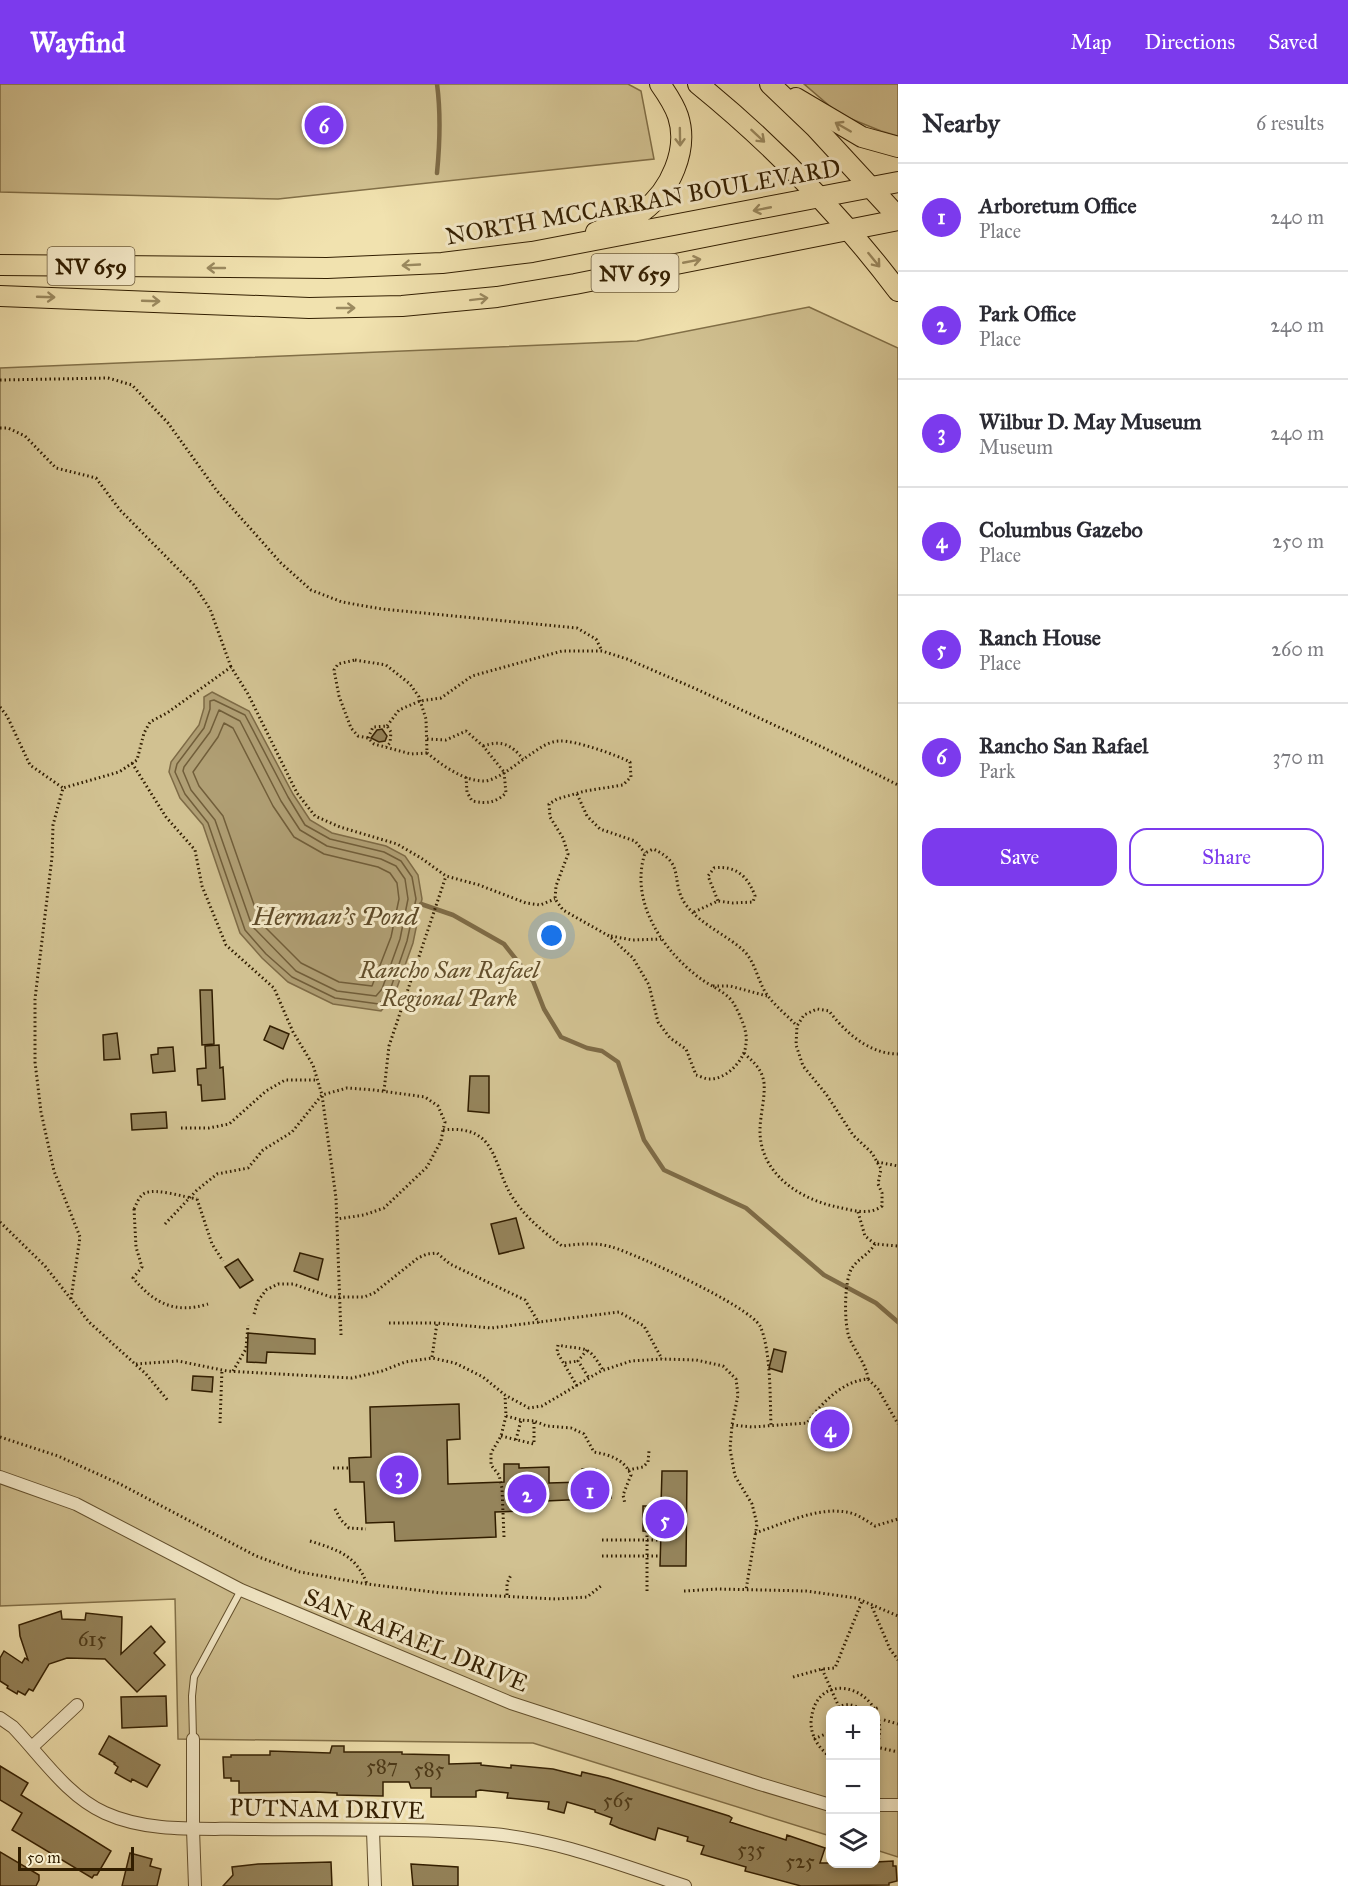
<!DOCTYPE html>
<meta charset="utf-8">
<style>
:root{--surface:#fff;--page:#f2f2f3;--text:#2b2b33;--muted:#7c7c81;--line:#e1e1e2;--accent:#7c3aed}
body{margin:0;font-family:"IM FELL Great Primer",serif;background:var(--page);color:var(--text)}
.controls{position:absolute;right:18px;bottom:18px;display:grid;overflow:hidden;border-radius:12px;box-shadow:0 3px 9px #0003}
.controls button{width:54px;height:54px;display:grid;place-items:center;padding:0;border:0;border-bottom:2px solid var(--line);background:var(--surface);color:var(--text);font:30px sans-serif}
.scale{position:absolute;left:18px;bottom:15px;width:116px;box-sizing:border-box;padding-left:6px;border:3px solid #321e00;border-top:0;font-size:16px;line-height:21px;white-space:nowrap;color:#321e00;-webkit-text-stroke:4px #f6eccb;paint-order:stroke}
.you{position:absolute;left:552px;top:852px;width:21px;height:21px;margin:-15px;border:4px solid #fff;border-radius:50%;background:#1a73e8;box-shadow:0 0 0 9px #1a73e833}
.badge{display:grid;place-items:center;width:39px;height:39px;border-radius:50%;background:var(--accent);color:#fff;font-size:20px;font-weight:700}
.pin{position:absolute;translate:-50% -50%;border:3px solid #fff;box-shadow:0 2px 6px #0006}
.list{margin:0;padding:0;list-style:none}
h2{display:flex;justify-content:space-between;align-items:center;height:78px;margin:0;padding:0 24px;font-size:26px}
h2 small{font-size:20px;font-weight:400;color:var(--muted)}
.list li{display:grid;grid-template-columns:39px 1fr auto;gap:18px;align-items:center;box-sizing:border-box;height:108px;padding:0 24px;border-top:2px solid var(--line)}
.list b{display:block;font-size:22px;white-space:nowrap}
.list p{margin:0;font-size:20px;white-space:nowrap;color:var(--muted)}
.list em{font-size:20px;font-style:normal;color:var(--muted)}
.actions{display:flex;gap:12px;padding:18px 24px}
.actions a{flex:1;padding:14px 0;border:2px solid var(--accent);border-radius:18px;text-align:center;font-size:21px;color:var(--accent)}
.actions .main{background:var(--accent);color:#fff}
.icon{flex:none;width:33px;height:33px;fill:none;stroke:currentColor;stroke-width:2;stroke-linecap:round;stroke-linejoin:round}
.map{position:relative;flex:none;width:898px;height:1802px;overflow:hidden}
header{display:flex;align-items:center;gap:36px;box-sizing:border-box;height:84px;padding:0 30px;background:var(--accent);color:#fff}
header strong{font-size:28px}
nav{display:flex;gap:33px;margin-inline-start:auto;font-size:21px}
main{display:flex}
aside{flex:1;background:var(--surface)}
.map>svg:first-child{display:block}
.green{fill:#d1c191;stroke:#827048;stroke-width:1.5}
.water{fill:#b09f74;stroke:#7e6b46;stroke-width:1.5}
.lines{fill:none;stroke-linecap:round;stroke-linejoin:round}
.shore{stroke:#715e3a;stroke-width:1.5}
.stream{stroke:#7e6b46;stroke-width:4.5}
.building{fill:#95845b;stroke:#321e00;stroke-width:1.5}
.lane-casing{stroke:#624f2c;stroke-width:8}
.street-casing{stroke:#624f2c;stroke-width:14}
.primary-casing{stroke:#321e00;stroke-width:22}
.path{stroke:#321e00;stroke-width:3;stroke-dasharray:1.5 3;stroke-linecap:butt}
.lane{stroke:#f6eccb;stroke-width:6}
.street{stroke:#f6eccb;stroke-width:12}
.primary{stroke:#f1e2af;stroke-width:20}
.path-bridge{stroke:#321e00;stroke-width:3;stroke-dasharray:1.5 3;stroke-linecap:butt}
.oneway{stroke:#9b8a60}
.labels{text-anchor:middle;stroke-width:6;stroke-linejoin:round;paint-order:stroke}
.number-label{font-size:21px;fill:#4b3817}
.shield{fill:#f6eccb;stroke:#6d5c3d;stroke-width:1.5}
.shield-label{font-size:22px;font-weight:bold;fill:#321e00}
.street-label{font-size:24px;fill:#321e00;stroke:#f6eccb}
.park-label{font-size:24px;font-style:italic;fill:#624f2c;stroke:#f6eccb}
.water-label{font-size:26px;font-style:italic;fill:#5e4b29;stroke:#f6eccb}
</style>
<header>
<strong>Wayfind</strong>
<nav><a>Map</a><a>Directions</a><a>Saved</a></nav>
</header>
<main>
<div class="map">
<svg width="898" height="1802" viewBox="0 0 898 1802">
<rect width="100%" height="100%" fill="#f1e2af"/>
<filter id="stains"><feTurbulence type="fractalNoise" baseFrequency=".00333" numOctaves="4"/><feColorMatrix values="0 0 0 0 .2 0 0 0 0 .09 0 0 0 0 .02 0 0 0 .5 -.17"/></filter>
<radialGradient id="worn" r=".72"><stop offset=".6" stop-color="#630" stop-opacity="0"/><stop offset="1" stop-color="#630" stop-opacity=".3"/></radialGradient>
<!-- green -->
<g class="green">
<path d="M0,0h628l13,7 13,68 -376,40 -278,-7z"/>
<path d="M804,0h94v52l-17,-5 -42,-17z"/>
<path d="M809,223l89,41v1509l-22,-7v-140h-46v126l-297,-93 -355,-4 -3,-140 -175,7v-1238l637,-27z"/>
</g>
<!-- water -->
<path class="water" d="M212,608l37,19 44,83 17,26 22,13 54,13 19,10 13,19 4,24 -9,44 -19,53 -13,15 -48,-7 -45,-22 -26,-24 -22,-25 -37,-108 -23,-27 -11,-26 2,-10 28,-37 5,-17v-11z"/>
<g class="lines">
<!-- shore -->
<g class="shore">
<path d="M214,616l31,15 43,82 17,28 25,14 54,13 17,9 11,16 4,22 -9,42 -18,52 -10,11 -44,-6 -43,-21 -26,-23 -21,-24 -37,-107 -23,-29 -10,-22 2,-8 27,-36 6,-19v-8z"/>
<path d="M219,626l21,11 41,80 19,29 27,16 54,13 15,7 9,13 3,20 -8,40 -18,50 -6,7 -39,-5 -41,-20 -44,-45 -37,-106 -24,-30 -8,-19 1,-4 26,-35z"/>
<path d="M224,639l9,5 40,78 21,31 30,17 54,13 12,6 7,10 2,16 -8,38 -19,49 -33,-4 -38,-19 -41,-41 -37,-106 -24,-30 -6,-14 25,-35z"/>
</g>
<!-- stream -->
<g class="stream">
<path d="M437,0c4,30 3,58 0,89"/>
<path d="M421,820l32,11 51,29 29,37 11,28 17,28 26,11 15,3 16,11 26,78 20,30 82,38 78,67 52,28 22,19"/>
</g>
</g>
<!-- building -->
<g class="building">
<path d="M382,645l5,7 -2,5 -6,1 -8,-4 6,-8z"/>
<path d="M200,906h12l2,54 -12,1z"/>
<path d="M270,942l19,8 -6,15 -19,-9z"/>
<path d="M117,949l3,26 -16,1 -1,-25z"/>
<path d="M219,961l1,23 3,-1 2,32 -23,2 -1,-16h-3l-1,-16 9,-1 -1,-22z"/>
<path d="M173,963l2,24 -22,2 -2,-18 7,-1v-6z"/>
<path d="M470,992h19v37l-21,-2z"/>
<path d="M166,1028l1,16 -35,2 -1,-16z"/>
<path d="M516,1134l8,30 -25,6 -8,-30z"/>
<path d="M300,1169l23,6 -5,21 -24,-9z"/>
<path d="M238,1175l15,21 -13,8 -15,-21z"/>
<path d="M248,1249l67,6v15l-48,-2 -1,11 -19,-1z"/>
<path d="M774,1265l12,3 -4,20 -13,-4z"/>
<path d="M193,1292l20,1 -1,15 -20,-2z"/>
<path d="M459,1320l1,35 -13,1 1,44 56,-2v-18h15v4l30,-1v16l33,-1v-13h14v12h14l1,17 -88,4v9l-28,1 1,25 -101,4 -1,-19 -28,1 -2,-41h-14l-1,-24 22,-1 -1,-50z"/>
<path d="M828,1336l9,1 6,11 -4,6 -5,4 -15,-3 -3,-7 4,-9z"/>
<path d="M662,1387h25l-1,95h-26l1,-34 -18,-1v-25h18z"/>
<path d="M61,1527l1,8 23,1 1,-7 36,4 -1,37 30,-28 14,16 -11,11 11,12 -28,27 -32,-33 -38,-1 -18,6 -16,27 -4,-2 -4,6 -7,-4 -1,3 -10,-6 1,-2 -8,-5v-23l4,-7 18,12 3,-5 3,2 -8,-24 -1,-11z"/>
<path d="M166,1612l1,30 -45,2 -1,-31z"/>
<path d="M109,1652l51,29 -13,22 -15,-8 -1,3 -16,-9 3,-6 -4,-3 1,-1 -16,-9z"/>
<path d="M332,1662h12v6h58v2l47,1v9l32,-1v2l30,3v-3l42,4 28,7 1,-4 26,6 121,38 3,2 -2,4 56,18 1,-5 38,13 -5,15h56v-1l17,-1v5h3l1,15 -8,2v2l-88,1 -56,-15 1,-4 -45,-13 3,-8 -17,-5 1,-4 -30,-9 -3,12 -36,-12 -9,-4 2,-6 -17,-6v-2l-28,-8 -3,11 -16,-4 1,-7 -42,-4 1,-5 -28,-3 -4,1v6h-45v-9h-20l-2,-6h-26v14l-46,-1v-2l-22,-1 -76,1v-12h-8v-3h-7l-1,-21h8v-2h39v-4l60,2z"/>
<path d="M0,1682l28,17 -7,12 90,56 -14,24h-3l-2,3 -80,-48 10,-17 -22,-13z"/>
<path d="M0,1768l39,23v5l-3,6h-36z"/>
<path d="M130,1769l22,6 -2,7 11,3 -4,17h-35z"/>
<path d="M331,1778l1,24h-109l10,-11 -1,-8 26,-3z"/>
<path d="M411,1780l47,3v19h-45z"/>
</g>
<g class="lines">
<defs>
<path id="lane" d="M193,1655l-1,-43 2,-19 47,-87"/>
<g id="street">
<path d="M0,1393l76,27 165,86 270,113 249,81 70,21"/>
<path d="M0,1634l13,9c28,29 54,69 92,86 44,20 96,15 143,16 81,1 164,-1 245,5 66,6 130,32 192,52"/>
<path d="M193,1655v90l2,57"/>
<path d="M32,1663l45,-42"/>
<path d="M876,1721h22"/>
<path d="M373,1747l2,55"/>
</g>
<g id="primary">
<path d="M698,0c75,61 142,130 200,207"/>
<path d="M770,0l45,43 83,90"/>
<path d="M796,14l66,39 36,10"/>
<path d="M596,148c16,-6 33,-11 47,-21 27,-20 46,-61 35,-95 -4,-12 -11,-22 -18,-32"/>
<path d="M0,181l327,3 115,-5 90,-11 366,-70"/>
<path d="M0,212l309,12 93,-2 95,-9 78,-13 323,-64"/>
</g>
</defs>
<!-- lane casing -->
<use href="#lane" class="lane-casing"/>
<!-- street casing -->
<use href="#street" class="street-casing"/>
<!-- primary casing -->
<use href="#primary" class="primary-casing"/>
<!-- path -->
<g class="path">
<path d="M0,296l108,-2 24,7 36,38 49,68 64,72 30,27 31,12 40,7 195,19 19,11 6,12"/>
<path d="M0,344h8l17,8 31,32 40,10 24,32 74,75 16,24 21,58"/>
<path d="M355,576l31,5 24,19 9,13 7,22 1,34 -16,1 -37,-10 -6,-6 -10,-2 -7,-8 -12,-32 -5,-26 4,-6z"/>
<path d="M0,623l7,9 23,49 33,23"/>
<path d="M387,642l12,-16 21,-9 21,-3 31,-22 90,-25h40l25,8 67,29 130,60 74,37"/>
<path d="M368,654l5,-11 14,-1 4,6 -1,11 -4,4"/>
<path d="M427,655l19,1 20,-9 17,15 21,26"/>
<path d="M483,662c18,-6 28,-2 40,13"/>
<path d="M427,669c15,12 36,28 57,28 13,0 36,-20 47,-27 9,-6 18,-13 29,-13 14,-1 57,14 70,21l1,15 -8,8 -38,6 -28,8 -8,5 1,13 13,21 5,16 -12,32 -1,13 8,11 46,26 24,22 16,27 9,37 12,16 16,11 10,26c4,1 9,4 13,4 17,1 36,-19 37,-35 2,-13 -6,-29 -12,-40 -7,-12 -22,-17 -33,-25 -38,-28 -72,-77 -56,-126l8,-4c34,15 16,32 33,56 15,20 41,30 58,46 12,12 14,32 24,45 8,11 20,20 29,30"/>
<path d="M132,679l34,54 29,33 7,36 24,59 48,43 19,44 20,33 9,30 14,103 5,137"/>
<path d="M466,693l1,15 5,9c15,3 23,2 34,-8l-2,-21"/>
<path d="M577,710l10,22 13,13 35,12 10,12"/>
<path d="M694,828l24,-11 15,2 20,-1 2,-6c-7,-20 -20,-31 -41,-28l-6,8 10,25"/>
<path d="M611,852l21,4 29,-1"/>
<path d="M713,902h17l37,10"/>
<path d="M744,969c8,8 16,14 19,25 4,13 -3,37 -3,51 -1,44 39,70 77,78 15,3 32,9 45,-1v-13l-4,-9 3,-15 -9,-16 -19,-18 -27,-41 -23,-28 -7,-21 1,-19 7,-11 13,-6 12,2c16,21 40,43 69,43"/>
<path d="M384,1007l5,-45 57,-170"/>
<path d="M181,1044h28l20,-4 37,-33 19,-11h33"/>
<path d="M443,1046c58,-6 48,38 72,71 13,19 29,31 47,45 17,-2 33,-4 50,1 26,8 137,59 148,79 11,23 10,73 11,100"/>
<path d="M877,1078l21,4"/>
<path d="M197,1115l15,45 11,17"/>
<path d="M134,1125l2,38 6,20 -9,11c22,26 42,36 75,26"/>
<path d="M858,1128l7,24 10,8 23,2"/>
<path d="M0,1138l45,44 44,56 57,52 23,28"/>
<path d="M165,1140l32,-34 20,-16 31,-6 15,-18 29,-18 30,-37 25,-7 27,2 51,7 13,9 7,16 -2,8 -2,11 -14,26 -43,41 -20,7 -27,4"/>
<path d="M71,1215l9,-62 -26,-66 -13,-59 -6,-50v-63l17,-142 1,-32 10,-37 56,-16 18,-12 7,-27 6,-11 17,-9 64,-46 17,27 49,99 18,23 25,11 57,17 24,14 25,18 33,9 47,18 14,2 15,-6"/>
<path d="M254,1230l4,-13 8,-11 12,-6h15l38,13h33l10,-4 44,-35 9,-4 10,-1 13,11 75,36 14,23"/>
<path d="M389,1239h48"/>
<path d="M587,1266l-9,11 11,17"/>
<path d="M432,1273l5,-34 54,5 128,-16 25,14 18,33"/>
<path d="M565,1279l13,-2"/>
<path d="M136,1280l42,-3 49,10 125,7 30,-7 23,-9 27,-4 23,5 28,14 22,18 24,13 13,-2 59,-35 30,-10 31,-2 34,1 27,6 13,13 2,16 -6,30 -2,24 5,27 17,28 5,20 -11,66"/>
<path d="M233,1287l13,-22 2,-24"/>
<path d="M868,1295c-2,-16 -13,-27 -19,-42 -5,-14 -5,-57 3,-69 6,-9 17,-14 23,-24"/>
<path d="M577,1302l-20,-34 1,-7c28,6 29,-2 45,25"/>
<path d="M506,1332l15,4"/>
<path d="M220,1339l2,-54"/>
<path d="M732,1341l20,2 55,-4c15,-20 35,-42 61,-44l10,10 20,35"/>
<path d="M501,1352l33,8v-23l13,5 24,2 13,6 10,18c16,3 30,7 37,23l-8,20 2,9"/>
<path d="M0,1353l58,19 62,28 136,72 44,16 67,12 74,9 115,6 31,-2 14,-11"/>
<path d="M516,1356l5,-20 13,1"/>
<path d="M333,1384h17"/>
<path d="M628,1386l15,-3 5,-5 1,-11"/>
<path d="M335,1425l6,11 8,8 17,1"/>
<path d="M647,1447v60"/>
<path d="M755,1449c28,-9 61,-26 91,-21 10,1 21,9 29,14l23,-7"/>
<path d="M504,1453l-2,-49 -3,-13 -8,-10v-12l10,-17 5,-20 -1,-21"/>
<path d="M602,1456h58"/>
<path d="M310,1457c28,9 46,14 57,43"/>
<path d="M602,1472h58"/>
<path d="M684,1507l34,-2 88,2 50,7 42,18"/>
<path d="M507,1511v-12l4,-8"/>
<path d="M872,1523l18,42 8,11"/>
<path d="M822,1585l17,38"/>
<path d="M793,1593l29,-8 13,-1 27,-67"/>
<path d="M834,1626c9,-7 18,-7 28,0"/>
<path d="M872,1626l8,-3"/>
<path d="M830,1631l-1,7 1,10"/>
<path d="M884,1636l14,4"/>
<path d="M814,1655l16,-7"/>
<path d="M876,1663l22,5"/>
<path d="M830,1673c-11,-9 -19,-20 -19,-35 4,-61 87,-31 65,26"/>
</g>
<!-- lane -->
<use href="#lane" class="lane"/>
<!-- street -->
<use href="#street" class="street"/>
<!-- primary -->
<use href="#primary" class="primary"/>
<!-- path-bridge -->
<path class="path-bridge" d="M134,1125c3,-6 5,-13 11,-16 11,-5 39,4 52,6"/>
</g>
<!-- one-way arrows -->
<defs><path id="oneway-shaft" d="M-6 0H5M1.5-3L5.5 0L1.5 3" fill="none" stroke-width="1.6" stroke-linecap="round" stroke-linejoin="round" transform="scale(1.5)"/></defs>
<g class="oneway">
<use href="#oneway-shaft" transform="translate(843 43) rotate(-150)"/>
<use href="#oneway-shaft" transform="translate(758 52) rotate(43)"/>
<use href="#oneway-shaft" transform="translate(680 53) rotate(89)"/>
<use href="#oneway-shaft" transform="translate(762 125) rotate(169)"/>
<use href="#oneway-shaft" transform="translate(874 176) rotate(51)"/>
<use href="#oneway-shaft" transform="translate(692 177) rotate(-11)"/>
<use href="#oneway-shaft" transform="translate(411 181) rotate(177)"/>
<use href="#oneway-shaft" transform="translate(216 184) rotate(-180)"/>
<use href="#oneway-shaft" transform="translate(46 213) rotate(2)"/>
<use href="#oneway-shaft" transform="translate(479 215) rotate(-7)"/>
<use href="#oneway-shaft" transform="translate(151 217) rotate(2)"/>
<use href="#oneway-shaft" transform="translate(346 224)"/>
</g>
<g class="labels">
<!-- number labels -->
<g class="number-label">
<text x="92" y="1562">615</text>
<text x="382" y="1689">587</text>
<text x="429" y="1692">585</text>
<text x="618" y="1723">565</text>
<text x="751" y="1772">535</text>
<text x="800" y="1784">525</text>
</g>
<!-- shield labels -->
<g class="shield">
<rect x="47.5" y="163" width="87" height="38" rx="4.5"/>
<rect x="591.5" y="170" width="87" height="38" rx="4.5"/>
</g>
<g class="shield-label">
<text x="91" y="190">NV 659</text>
<text x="635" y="197">NV 659</text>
</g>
<!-- street labels -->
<g class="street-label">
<text transform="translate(643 118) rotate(-10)" y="8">NORTH MCCARRAN BOULEVARD</text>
<text transform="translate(416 1556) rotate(22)" y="8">SAN RAFAEL DRIVE</text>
<text transform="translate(327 1725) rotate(1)" y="8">PUTNAM DRIVE</text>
</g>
<!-- park labels -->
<g class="park-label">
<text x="449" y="894">Rancho San Rafael<tspan x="449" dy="28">Regional Park</tspan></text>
</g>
<!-- water labels -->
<g class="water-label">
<text x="335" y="841">Herman's Pond</text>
</g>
</g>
<rect width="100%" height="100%" filter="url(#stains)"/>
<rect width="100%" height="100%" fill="url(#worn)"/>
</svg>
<div class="controls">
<button>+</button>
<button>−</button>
<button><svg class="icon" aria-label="layers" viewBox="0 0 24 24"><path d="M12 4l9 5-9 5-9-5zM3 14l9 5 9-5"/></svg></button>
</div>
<div class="scale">50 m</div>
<div class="you"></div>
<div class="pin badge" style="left:590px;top:1406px">1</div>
<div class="pin badge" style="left:527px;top:1410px">2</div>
<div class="pin badge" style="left:399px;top:1391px">3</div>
<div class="pin badge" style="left:830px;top:1345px">4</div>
<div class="pin badge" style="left:665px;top:1435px">5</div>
<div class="pin badge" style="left:324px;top:41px">6</div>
</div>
<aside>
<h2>Nearby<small>6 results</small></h2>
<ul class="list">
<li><span class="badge">1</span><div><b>Arboretum Office</b><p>Place</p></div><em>240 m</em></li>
<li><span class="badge">2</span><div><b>Park Office</b><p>Place</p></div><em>240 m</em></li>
<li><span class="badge">3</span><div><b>Wilbur D. May Museum</b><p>Museum</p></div><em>240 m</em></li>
<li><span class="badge">4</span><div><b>Columbus Gazebo</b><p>Place</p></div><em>250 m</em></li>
<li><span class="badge">5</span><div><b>Ranch House</b><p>Place</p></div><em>260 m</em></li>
<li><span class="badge">6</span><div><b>Rancho San Rafael</b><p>Park</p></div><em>370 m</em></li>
</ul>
<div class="actions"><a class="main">Save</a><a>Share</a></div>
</aside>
</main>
